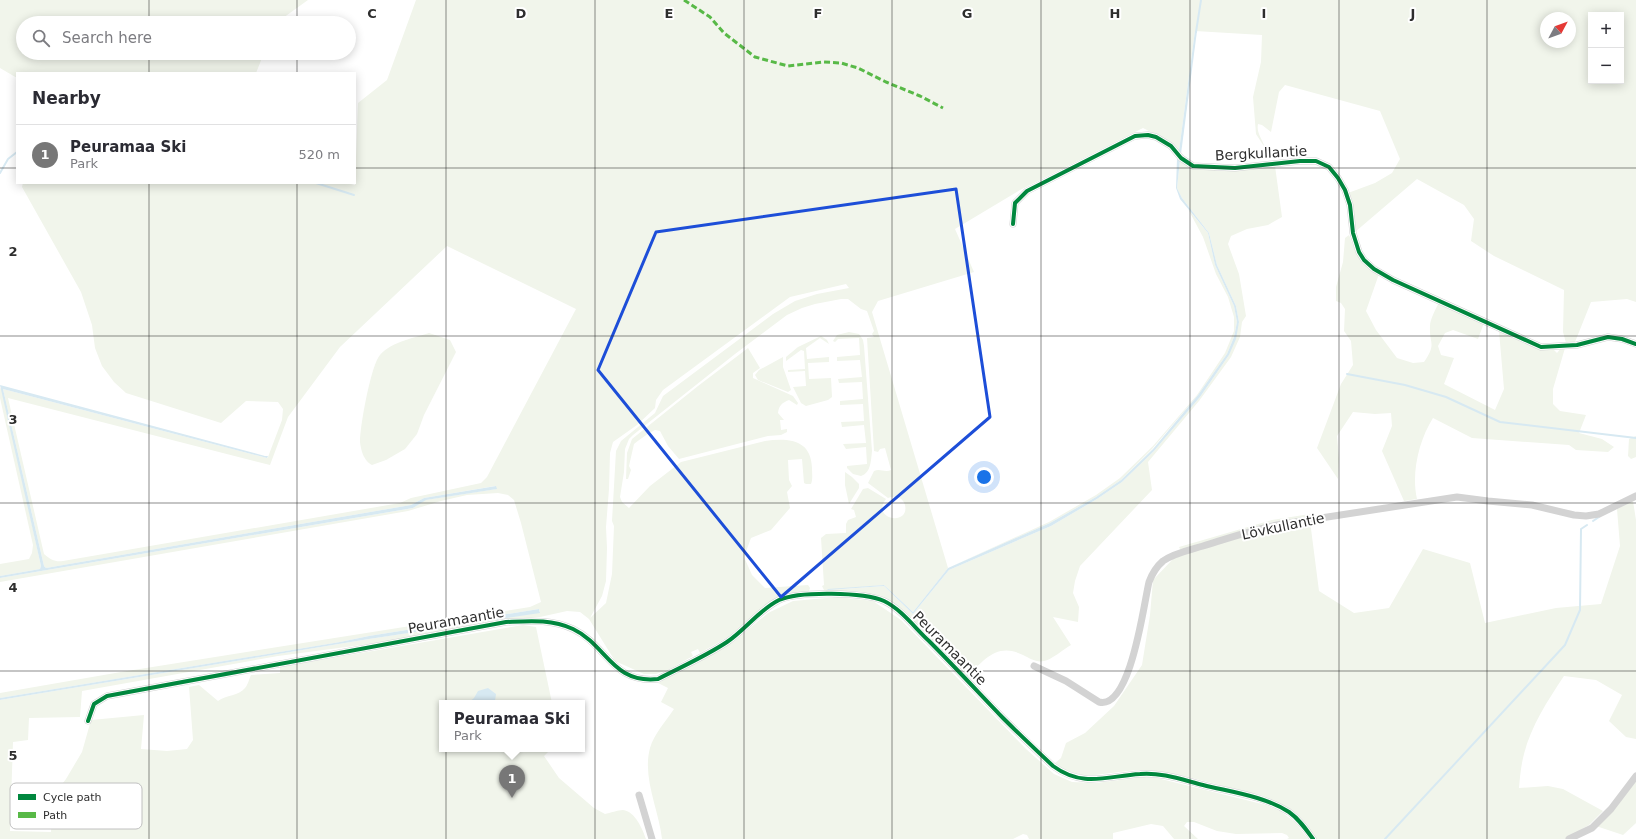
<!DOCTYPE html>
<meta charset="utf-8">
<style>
:root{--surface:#fff;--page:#f2f2f3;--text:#2b2b33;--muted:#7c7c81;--line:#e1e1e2;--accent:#777}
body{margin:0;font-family:"DejaVu Sans",sans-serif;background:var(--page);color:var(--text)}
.controls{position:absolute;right:12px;top:12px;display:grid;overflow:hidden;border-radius:0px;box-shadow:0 2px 10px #0003}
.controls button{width:36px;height:36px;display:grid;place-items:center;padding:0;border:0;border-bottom:1px solid var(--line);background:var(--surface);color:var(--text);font:20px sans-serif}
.compass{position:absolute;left:1540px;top:12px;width:36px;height:36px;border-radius:50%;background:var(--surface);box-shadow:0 2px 10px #0003;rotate:49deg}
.you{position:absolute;left:984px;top:477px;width:14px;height:14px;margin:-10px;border:3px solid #fff;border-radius:50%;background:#1a73e8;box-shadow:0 0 0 6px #1a73e833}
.badge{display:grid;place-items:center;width:26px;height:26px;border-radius:50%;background:var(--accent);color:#fff;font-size:13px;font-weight:700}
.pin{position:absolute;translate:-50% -33px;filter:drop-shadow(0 1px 2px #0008)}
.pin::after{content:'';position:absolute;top:21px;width:14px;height:12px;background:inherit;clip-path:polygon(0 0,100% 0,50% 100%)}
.popup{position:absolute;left:439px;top:700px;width:146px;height:52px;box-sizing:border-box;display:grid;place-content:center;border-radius:0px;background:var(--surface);filter:drop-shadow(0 1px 3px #0005);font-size:13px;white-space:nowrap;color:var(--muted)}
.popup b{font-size:15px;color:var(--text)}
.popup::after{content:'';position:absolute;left:50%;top:100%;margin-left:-8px;border:8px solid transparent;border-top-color:var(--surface)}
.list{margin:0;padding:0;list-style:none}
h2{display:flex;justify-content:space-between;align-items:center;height:52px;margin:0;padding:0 16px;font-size:17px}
h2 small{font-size:13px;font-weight:400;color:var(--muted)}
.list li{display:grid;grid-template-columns:26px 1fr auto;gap:12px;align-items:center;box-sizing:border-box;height:60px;padding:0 16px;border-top:1px solid var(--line)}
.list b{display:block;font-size:15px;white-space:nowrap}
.list p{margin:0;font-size:13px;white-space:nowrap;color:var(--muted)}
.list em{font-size:13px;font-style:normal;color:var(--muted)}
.icon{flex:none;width:22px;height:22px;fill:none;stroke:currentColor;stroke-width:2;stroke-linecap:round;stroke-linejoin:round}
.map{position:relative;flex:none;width:1636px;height:839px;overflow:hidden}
.search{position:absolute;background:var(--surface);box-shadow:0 2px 10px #0003;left:16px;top:16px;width:340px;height:44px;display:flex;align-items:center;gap:10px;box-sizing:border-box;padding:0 14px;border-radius:22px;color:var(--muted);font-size:15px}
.panel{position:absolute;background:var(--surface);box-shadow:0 2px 10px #0003;left:16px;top:72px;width:340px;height:112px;border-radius:0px}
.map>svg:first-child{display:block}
.green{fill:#f1f5eb;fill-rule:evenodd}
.water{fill:#d7e9f2}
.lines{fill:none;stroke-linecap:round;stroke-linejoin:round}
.stream{stroke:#d7e9f2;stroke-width:2}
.minor{stroke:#d3d3d3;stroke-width:7}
.quiet{stroke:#58b947;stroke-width:3;stroke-dasharray:6 3;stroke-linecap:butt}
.cycleway-casing{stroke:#fff;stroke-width:6}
.cycleway{stroke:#00873e;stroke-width:4}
.marked{fill:none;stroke:#1d4ed8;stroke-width:3;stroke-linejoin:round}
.grid{fill:none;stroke:#2e2e2e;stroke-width:1;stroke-opacity:0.55}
.labels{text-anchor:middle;stroke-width:4;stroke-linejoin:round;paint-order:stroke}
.street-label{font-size:14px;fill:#2e2e2e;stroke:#fff}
.key{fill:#fff;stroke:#c0c0c0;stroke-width:1}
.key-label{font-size:11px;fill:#2e2e2e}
.grid-label{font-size:13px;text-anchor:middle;font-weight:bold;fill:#2e2e2e;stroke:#fff;stroke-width:4;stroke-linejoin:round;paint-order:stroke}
</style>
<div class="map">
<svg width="1636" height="839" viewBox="0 0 1636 839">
<rect width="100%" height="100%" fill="#fff"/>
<!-- green -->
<g class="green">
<path d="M0,0h308l-32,23h-253v30h241l-8,20h-239v5l-17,-10z"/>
<path d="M416,0h1220v302l-9,-3 -36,3 -16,40 -9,1 -3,-11 1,-42 -70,-34 -23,-15 3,-22 -10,-14 -47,-26 -62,53 -7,-39 27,-10 17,-10 8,-14 -20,-48 -95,-26 -6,7 -8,40 -9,-7 -4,-1c-2,9 5,16 7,24l-9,-14 -3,-37 8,-35 1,-27 -67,-4 -16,120 -6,-8 -30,-15 -123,62 -65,39 19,43 -96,29 -6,11 76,256 101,-46 47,-27 24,-17 33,-32 44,-51 28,-42 9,-22v-14l-6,-20 -12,-23 -13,-37 -15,-28 20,24 7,32 19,41 3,16 -3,15 -7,17 -29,41 -46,54 -31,31 -25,17 -46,26 -102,45 -35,44 -29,-27 -56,5 56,-4 29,28 36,-44 102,-44 46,-27 25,-17 32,-31 46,-54 29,-42 10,-33 -3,-16 -19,-41 -8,-32 -27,-35 -5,-10 3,-28 38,11 57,-5 7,51 -14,8 -21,4 -16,7 -3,8 11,30 7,42 -4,6 -2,15 -9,20 -32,44 -51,61 4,28 -72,76 -5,15 -2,12 6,14 -1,15 -25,-5 18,28c-7,4 -20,15 -27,16 -7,2 -15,-3 -21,-6 -26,-13 -39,5 -56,22l-86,-80 -23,-6h-31l-3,-1 -2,-4 2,-1 -3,-47 5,-4 20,-1v-9l2,-4 8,-3 -2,-7 -3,-1 12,-20 5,-1 18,11c-16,20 24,28 19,6 -2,-8 -10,-10 -17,-7l-20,-15 6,-12c6,-3 11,2 17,-1l-6,-22 -5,1 -2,3 -4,-1 -7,-113 7,-1 -2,-3 2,-3 -7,-20 -6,-2 -13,-10h-7l-26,5 -13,4 -15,7 -52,39 -102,81 -4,4 -4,10 -1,23 -4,25 2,5 7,6 21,-22 31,-24 84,-21c23,-3 46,-2 47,27 0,6 1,11 -1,16h-5l-2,-1 -2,-24 -14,1 1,20 3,6 -5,6 3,16 -19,22 -20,8 -7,19 8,18 13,13 43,-3 2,3 -1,3 -41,13 -40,33 -28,16 -2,-4 -7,3 2,4 -25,14 -12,4h-12l-29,-13 -26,-42 -9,-7 -13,-1 -27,6 -32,3 -139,24 -91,12 -196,35 -2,26 -51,1 -1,22 -15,2 -3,89 41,1 1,-35 14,-18 16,-27 9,-32 53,-5 -3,34 26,2 20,-2 6,-9 -4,-53 10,-2 19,16c8,-6 21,-5 27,-13 3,-3 4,-9 6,-13l29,-2v-6l243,-42 13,2 16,76h-110v46h109l-7,7 15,22 35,30 11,6c5,-1 13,-4 18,-4 12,1 20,20 23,29h-646v-139l369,-61 171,-27 -1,-3 -170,27 -29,6 -340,56v-5l121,-21 409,-65 11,-5 -20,-79 -7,-23 -6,-5 -10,-2 -31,2 -26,6 -33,10 -408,71v-4l413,-70 12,-8 71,-11 -1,-3 -71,12 -13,7 -365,63 -2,-2 -41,-177 264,69 1,-1 14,-37 1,-11 -5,-7 -32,-1 -25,22 -95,-30 -12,-11 -12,-16 -7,-18 -3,-23 -11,-33 -59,-105 1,-4h323l9,2 3,-82 29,-23zM1591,15h30v66h-30zM1546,18h24v24h-24zM447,246l129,63 -89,168 -6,6 -70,15 -11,5 -337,58c-8,1 -12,-1 -19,-7l-36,-156 262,67 18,-48 52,-70zM846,284l3,4 -32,6 -22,7 -22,13 -110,82 -8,17 -34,28 -5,10 -4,70 2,5 -2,48 -6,29 -16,15 12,-22 4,-15 1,-33 -1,-21 3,-38 1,-36 3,-11 24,-17 18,-17 1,-8 7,-10 127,-93z"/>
<path d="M1349,235l6,15 24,24 -13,37 10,19 21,28 16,5 11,-1c13,-19 5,-18 6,-36 0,-7 6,-17 9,-24l45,21 -6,16 -25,-9 -8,3 -7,13 3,9 13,3 -10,26 51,26 9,-21 -5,-58 31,15 23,3 4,4 4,-5h4l-12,41v15l7,7 26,4 -7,18 23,6 12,8 -6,5 -32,-2 -7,-5 -97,-7 -39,-20c-14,22 -22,55 -16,81l-13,2 -22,-50 10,-25 -1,-13 -16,1 -22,-2 -16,24 2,23 -1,20 -21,-31 24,-64 12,-19 -2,-24 -7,-10 1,-22 -4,-6 -5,-2v-14l7,-25 2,-24z"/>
<path d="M849,332l10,2 4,6 1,6 8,105c-1,9 -1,22 -11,25l-8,-2 -6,-6v-2l20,-2 -1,-17 -20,2 -3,-5 23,-1 -2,-18 -22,2 -1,-5 23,-1 -1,-17 -23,1v-4l23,-2 -1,-17 -23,1 -1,-4 24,-2 -2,-17 -23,1v-4l23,-2 -1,-17 -21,1 -3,3 -2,-1 4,-6z"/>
<path d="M429,333l21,7 6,12 -32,63 -7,19 -12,15 -19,11 -14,5c-8,-4 -11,-14 -12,-23 0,-16 10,-70 18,-84 9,-15 35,-20 51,-25z"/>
<path d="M821,336l6,4 2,4 -9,-6 -14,10 1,11 22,-2v5l-21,1 1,16 22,-1 1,19 -4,3 -22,6 -5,-3 -8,-16 13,-1 -1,-15 -17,1v-2l17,-1 -1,-18 -3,-1 -15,11v-4l12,-10z"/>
<path d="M748,348l12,20 -7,5v5l40,18 5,7 -1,2 -8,-5c-7,3 -10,5 -11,13l6,7h-4l1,10 6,-1v3l-6,3 -13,1 -89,23 -11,-13 -8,-15 -5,-1c-8,4 -13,8 -21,14l-5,22 2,4 -3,9h-2l1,-26 5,-14 66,-53z"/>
<path d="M783,357v10l7,20 1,3 -3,2 -30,-12 -3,-5 4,-5z"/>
<path d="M0,388l2,1 39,177 -1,3 -40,7v-12l29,-5 3,-6 1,-8 -33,-147z"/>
<path d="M1636,436v21l-5,2 -3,-3 1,-17z"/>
<path d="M845,472l7,5 7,7v4l-10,16 -4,-19z"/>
<path d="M1633,501l3,19v219l-10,-2 -17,-16 13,-26 -26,-15 -32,-4c-16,24 -33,50 -40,78 -3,11 -4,23 -5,34l29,-2 15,3 40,22 -14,14 -24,14h-248l-16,-21 -38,-22 -83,-21 -22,-4 -22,-1 -41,5h-15l-11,-3 -15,-8 7,-6 5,-15 19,-10 29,-27 28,-41 8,-50 3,-35 20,-21 9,-5 87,-26 41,-7 9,70 35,22 35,-5 34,-59 47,14 15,60 71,-15 45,-4 19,-58 -3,-37z"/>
<path d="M1310,514v3l-37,5 -92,29 -2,-4 93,-27z"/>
<path d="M838,597l35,4 28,19 125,129 28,25 18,8 24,1 48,-6 13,1 109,27 14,6 15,11 13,17h-21l2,-1 -2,-3 -5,-2 -46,1 -19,-3 -23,-9h-7l-3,4 14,13h-24l-11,-13 -12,-2 -38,9v6h-84l-2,-4 -4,-1 -10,5h-351c-3,-29 -20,-61 -12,-91 4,-14 16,-27 24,-39l-13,-7 7,-14 -10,-5 75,-41 35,-29 25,-12z"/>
<path d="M1636,780v43l-13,12 -27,-9 19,-17z"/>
</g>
<!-- water -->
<g class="water">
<path d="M1195,31h2l-16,123 -2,-3z"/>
<path d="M1177,158l3,2 -3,28 5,10 27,35 8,32 19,41 3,16 -3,17 -7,16 -29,42 -46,54 -32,31 -25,17 -46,27 -102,44 -36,44 -29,-28 -57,4 1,-1 56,-4 29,27 35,-44 102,-45 46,-26 25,-17 32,-31 45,-54 29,-41 7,-17 3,-15 -3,-16 -19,-41 -7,-32 -28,-34 -4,-11z"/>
<path d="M0,385l265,71h3l-1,2 -264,-69 41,177 2,2 365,-63 13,-7 72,-12 1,3 -71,11 -13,8 -413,70v-2l40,-7 1,-3z"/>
<path d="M539,609l1,4 -171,26 -369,61v-2l340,-56 29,-6z"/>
<path d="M488,688l8,6 -1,7 -3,2h-24l6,-5 4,-7z"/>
</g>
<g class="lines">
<!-- stream -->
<g class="stream">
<path d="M1196,32l5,-32"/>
<path d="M0,173l8,-14 9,-7"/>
<path d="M316,183l38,12"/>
<path d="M1347,374l58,11 41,12 54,25 136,16"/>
<path d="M1593,521l6,-4"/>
<path d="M1385,839l180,-194 15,-35 1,-81 6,-4"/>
</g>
<!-- minor -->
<g class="minor">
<path d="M1013,224l2,-21 12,-12 108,-55 13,-1 8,2 15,9 10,12 12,8 42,2 65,-7h16l13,6 9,11 7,12 5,15 3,28 6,19 5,8 10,9 19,11 148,67 36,-2 31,-8 14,2 14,5"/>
<path d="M1034,666l32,15 33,21c32,8 45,-100 50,-120 3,-8 7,-15 14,-21 11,-8 27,-11 40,-15 26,-8 52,-17 79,-22l175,-27 31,4 44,4 42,10 12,1 13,-2 37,-18"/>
<path d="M88,721l6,-17 13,-8 399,-74c24,-1 45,-3 67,7 34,16 39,55 85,50 23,-12 48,-23 69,-37 19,-13 32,-32 52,-42 20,-9 85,-8 105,1 17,8 31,27 45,40 25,25 49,51 74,77 16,16 33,32 50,48 30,22 54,10 87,8 21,-2 43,6 63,11 28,7 61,11 86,27 10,7 17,17 24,27"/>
<path d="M639,795l13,44"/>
<path d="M1569,839l23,-11 19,-19 25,-33"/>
</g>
<!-- quiet -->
<path class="quiet" d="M684,0l26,17 14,16 31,24 33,9 36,-4 17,1 17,5 28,14 34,14 23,12"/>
<defs>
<g id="cycleway">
<path d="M1013,224l2,-21 12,-12 108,-55 13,-1 8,2 15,9 10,12 12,8 42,2 65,-7h16l13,6 9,11 7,12 5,15 3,28 6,19 5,8 10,9 19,11 148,67 36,-2 31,-8 14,2 14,5"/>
<path d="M88,721l6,-17 13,-8 399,-74c24,-1 45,-3 67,7 34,16 39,55 85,50 23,-12 48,-23 69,-37 19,-13 32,-32 52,-42 20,-9 85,-8 105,1 17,8 31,27 45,40 25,25 49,51 74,77 16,16 33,32 50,48 30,22 54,10 87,8 21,-2 43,6 63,11 28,7 61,11 86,27 10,7 17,17 24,27"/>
</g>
</defs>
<!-- cycleway casing -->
<use href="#cycleway" class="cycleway-casing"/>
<!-- cycleway -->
<use href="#cycleway" class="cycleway"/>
</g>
<!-- marked area -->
<path class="marked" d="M956,189l34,228 -209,180 -183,-227 58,-138z"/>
<!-- grid -->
<path class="grid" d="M149,0v23M297,0v23M446,0v839M595,0v839M744,0v839M892,0v839M1041,0v839M1190,0v839M1339,0v839M1487,0v839M149,53v20M297,53v20M0,168h17M355,168h1281M149,183v656M297,183v656M0,336h1636M0,503h1636M0,671h1636"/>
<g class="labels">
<!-- street labels -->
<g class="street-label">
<text transform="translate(1261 153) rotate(-3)" y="5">Bergkullantie</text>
<text transform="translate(1283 526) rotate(-12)" y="5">Lövkullantie</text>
<text transform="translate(456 620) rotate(-10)" y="5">Peuramaantie</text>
<text transform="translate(950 648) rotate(45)" y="5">Peuramaantie</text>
</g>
</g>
<!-- legend -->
<rect x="10" y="783" width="132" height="46" rx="6" class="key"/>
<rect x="18" y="794" width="18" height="6" fill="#00873e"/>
<rect x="18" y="812" width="18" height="6" fill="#58b947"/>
<g class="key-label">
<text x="43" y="801">Cycle path</text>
<text x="43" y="819">Path</text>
</g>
<g class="grid-label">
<text x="372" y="18">C</text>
<text x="521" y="18">D</text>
<text x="669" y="18">E</text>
<text x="818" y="18">F</text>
<text x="967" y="18">G</text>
<text x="1115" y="18">H</text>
<text x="1264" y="18">I</text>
<text x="1413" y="18">J</text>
<text x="13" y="256">2</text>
<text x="13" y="424">3</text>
<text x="13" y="592">4</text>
<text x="13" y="760">5</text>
</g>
</svg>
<div class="controls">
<button>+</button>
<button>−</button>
</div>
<svg class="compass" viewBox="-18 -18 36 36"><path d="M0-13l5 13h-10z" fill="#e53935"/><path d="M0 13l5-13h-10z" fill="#7c7c81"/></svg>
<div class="you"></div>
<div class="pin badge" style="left:512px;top:798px">1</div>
<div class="popup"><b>Peuramaa Ski</b>Park</div>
<div class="search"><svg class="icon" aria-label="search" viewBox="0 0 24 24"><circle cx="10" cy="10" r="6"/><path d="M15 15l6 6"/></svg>Search here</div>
<section class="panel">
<h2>Nearby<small></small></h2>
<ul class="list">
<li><span class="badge">1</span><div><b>Peuramaa Ski</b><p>Park</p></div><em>520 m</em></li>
</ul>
</section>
</div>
